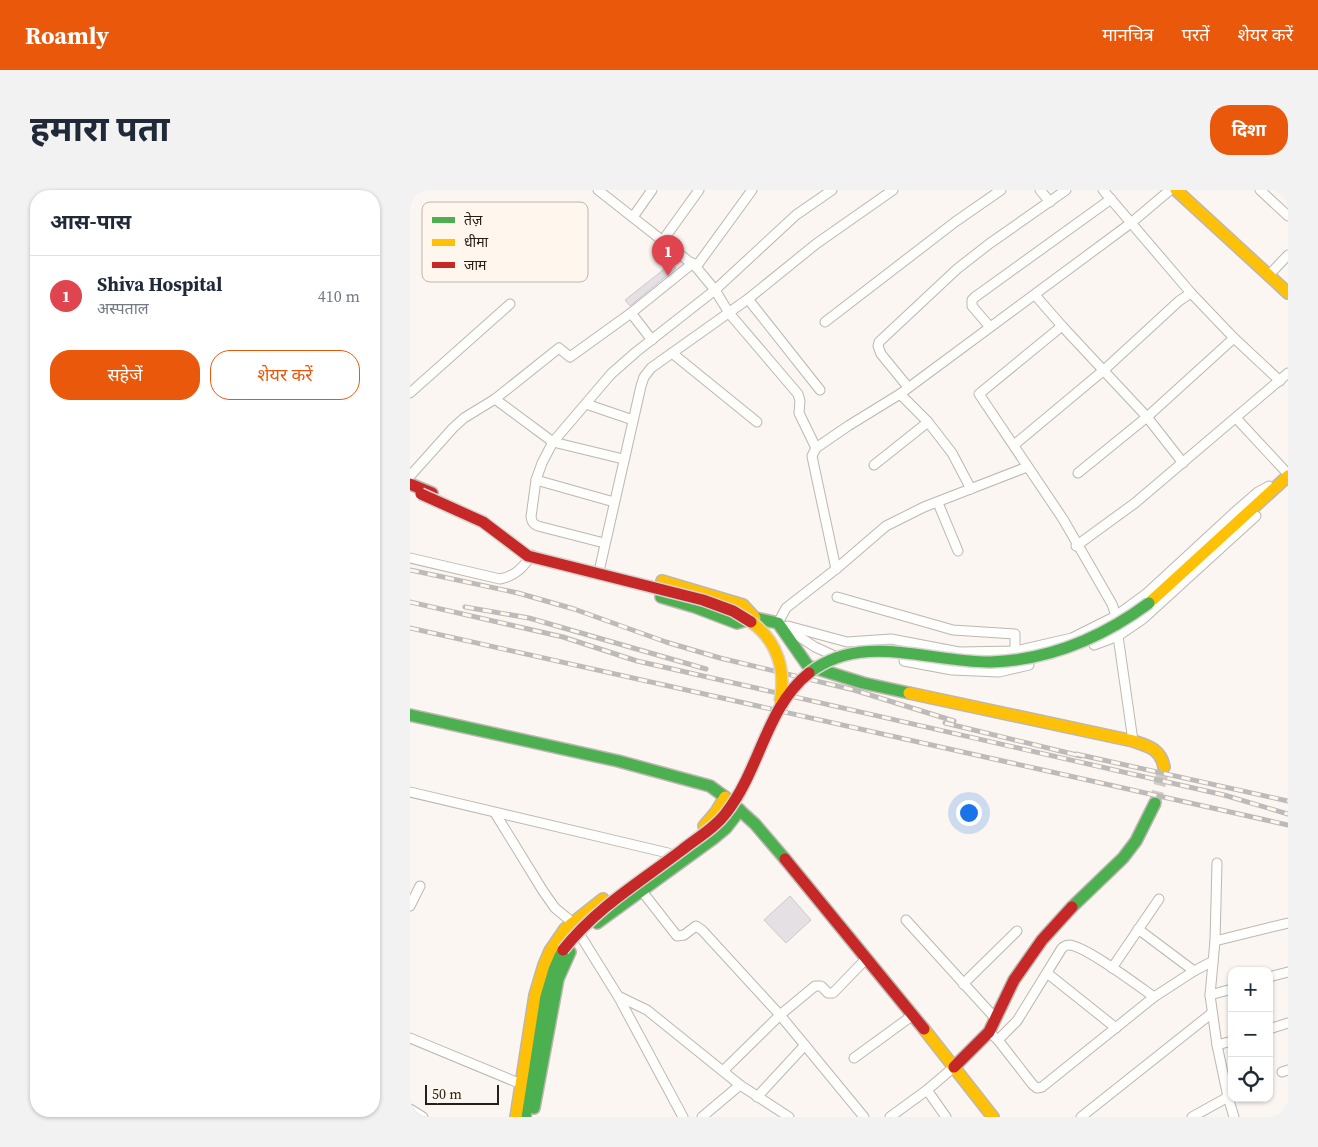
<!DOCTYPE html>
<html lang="hi">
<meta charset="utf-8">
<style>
:root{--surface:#fff;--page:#f2f2f3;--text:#1f2937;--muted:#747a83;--line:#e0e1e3;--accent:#ea580c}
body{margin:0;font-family:"Source Serif 4","Noto Sans Devanagari",serif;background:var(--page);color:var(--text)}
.controls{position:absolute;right:15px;bottom:15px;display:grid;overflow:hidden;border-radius:10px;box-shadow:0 1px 4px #0004}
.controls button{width:45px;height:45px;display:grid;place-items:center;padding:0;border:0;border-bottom:1px solid var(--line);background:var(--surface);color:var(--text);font:25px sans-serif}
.scale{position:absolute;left:15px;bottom:12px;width:74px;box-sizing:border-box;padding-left:5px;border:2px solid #282017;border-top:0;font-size:14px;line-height:18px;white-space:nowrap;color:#282017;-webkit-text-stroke:4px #fff7ed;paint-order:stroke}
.you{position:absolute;left:558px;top:622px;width:18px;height:18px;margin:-12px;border:4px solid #fff;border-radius:50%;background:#1a73e8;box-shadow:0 0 0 8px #1a73e833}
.badge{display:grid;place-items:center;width:32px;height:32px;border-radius:50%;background:var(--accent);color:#fff;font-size:16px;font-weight:700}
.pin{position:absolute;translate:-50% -41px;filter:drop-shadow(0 1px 2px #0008)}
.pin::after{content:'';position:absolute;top:26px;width:18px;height:15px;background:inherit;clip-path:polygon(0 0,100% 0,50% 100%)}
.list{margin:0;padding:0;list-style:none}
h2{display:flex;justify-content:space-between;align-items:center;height:65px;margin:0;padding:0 20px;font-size:21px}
h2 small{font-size:16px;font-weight:400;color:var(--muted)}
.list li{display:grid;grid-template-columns:32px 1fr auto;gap:15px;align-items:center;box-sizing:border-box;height:80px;padding:0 20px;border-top:1px solid var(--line)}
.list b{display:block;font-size:19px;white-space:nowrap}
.list p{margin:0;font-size:16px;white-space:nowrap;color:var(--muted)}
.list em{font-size:16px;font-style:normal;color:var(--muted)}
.actions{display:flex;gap:10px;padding:15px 20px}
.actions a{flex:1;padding:11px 0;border:1px solid var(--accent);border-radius:20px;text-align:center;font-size:18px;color:var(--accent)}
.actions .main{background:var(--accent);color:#fff}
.icon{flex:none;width:28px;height:28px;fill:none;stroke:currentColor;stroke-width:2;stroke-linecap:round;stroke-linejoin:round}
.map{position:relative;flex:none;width:878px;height:927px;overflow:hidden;border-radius:20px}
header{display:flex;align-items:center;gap:30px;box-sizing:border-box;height:70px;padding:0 25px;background:var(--accent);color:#fff}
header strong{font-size:24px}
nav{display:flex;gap:28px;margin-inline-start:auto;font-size:18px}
.intro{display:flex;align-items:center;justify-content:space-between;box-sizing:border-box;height:120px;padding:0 30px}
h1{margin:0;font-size:35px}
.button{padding:12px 22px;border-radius:20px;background:var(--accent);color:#fff;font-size:18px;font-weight:700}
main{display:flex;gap:30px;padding:0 30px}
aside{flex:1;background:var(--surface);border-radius:20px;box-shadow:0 1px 4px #0004}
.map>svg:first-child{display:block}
.building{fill:#e5e0e3;stroke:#cdc8cc}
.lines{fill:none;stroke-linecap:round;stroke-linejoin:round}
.secondary-tunnel{stroke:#d1cbc5;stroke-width:12;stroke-dasharray:12 6;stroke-linecap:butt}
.street-casing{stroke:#bdb7b1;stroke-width:11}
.fast-casing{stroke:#bdb7b1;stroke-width:14}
.slow-casing{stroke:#bdb7b1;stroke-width:14}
.jam-casing{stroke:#bdb7b1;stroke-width:14}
.street{stroke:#fefefd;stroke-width:9}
.fast{stroke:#4caf50;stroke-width:11}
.slow{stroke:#ffc107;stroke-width:11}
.jam{stroke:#c62828;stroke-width:11}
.rail-casing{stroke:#bdbbb9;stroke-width:5}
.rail{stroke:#fff7ed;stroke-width:3;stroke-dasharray:9;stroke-linecap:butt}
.fast-bridge-casing{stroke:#d7d4d0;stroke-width:14;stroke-linecap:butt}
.slow-bridge-casing{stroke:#d7d4d0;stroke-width:14;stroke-linecap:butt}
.jam-bridge-casing{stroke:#d7d4d0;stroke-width:14;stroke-linecap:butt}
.fast-bridge{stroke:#4caf50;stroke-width:11}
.slow-bridge{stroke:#ffc107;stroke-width:11}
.jam-bridge{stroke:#c62828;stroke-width:11}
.key{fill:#fff7ed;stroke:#beb6ad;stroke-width:1}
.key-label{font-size:14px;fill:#282017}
</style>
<header>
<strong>Roamly</strong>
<nav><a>मानचित्र</a><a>परतें</a><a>शेयर करें</a></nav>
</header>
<div class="intro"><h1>हमारा पता</h1><a class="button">दिशा</a></div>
<main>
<aside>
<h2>आस-पास<small></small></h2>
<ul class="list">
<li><span class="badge" style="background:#e0444e">1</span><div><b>Shiva Hospital</b><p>अस्पताल</p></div><em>410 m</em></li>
</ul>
<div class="actions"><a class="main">सहेजें</a><a>शेयर करें</a></div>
</aside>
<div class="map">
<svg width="878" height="927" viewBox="0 0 878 927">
<rect width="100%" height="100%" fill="#fbf6f1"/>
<!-- building -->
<g class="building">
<path d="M262,73l4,5 -46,38 -5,-6z"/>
<path d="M380,706l21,24 -25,23 -22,-23z"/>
</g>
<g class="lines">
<!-- secondary-tunnel -->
<path class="secondary-tunnel" d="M745,613l9,-36"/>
<defs>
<g id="street">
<path d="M188,0l98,77 19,23 14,23 69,81 2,7 -1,12 17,35"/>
<path d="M630,0l10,12"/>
<path d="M693,0l88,103 43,45 46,43"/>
<path d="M850,0l28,26"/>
<path d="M223,27l19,-27"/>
<path d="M253,50l36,-50"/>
<path d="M286,77l56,-77"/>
<path d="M859,85l19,-20"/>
<path d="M625,105l27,31 85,91 36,46"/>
<path d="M338,109l72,91"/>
<path d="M221,123l21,27"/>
<path d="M415,132l130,-100 46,-32"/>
<path d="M652,136l-83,68 84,125 49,85 4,12"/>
<path d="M580,137l-18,-21v-6l3,-3 136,-98"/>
<path d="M262,163l85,69"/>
<path d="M498,197l-27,-33 -3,-8 1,-4 78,-73 32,-25 77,-54"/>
<path d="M0,203l100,-89"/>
<path d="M490,204l28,28 24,31 19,36"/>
<path d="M85,209l58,43 70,17"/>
<path d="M176,214l47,16"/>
<path d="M826,228l52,56"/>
<path d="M604,255l90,-75 75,-69 12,-8"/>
<path d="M464,275l54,-43"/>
<path d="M668,283l69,-56 87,-79"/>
<path d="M0,286l43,-48 11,-10 31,-19 64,-51 11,9 61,-44 62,-50"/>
<path d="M126,290l78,22"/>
<path d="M528,313l20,48"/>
<path d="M194,353l-66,-17c-5,-2 -6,-4 -7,-9l5,-37 6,-17 11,-21 58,-68 25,-22 79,-62 81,-75 36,-25"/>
<path d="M666,356l59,-43 153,-130"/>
<path d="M0,368l90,21c16,-3 23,-12 32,-24"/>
<path d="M190,377l41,-181 3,-9 7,-9 97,-69 68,-55 77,-54"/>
<path d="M426,379l-23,-108 -1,-5 4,-8 32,-22 52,-32 231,-171 39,-33"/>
<path d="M427,407l116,33 62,4v17"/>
<path d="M368,433l8,-15 50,-39 50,-43 38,-19 103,-40"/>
<path d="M373,436l32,21 24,11"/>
<path d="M378,436l59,16 44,-3 68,13 56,-1 57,-13 44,-22 30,-22 90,-83 22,-19 11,-6"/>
<path d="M708,446l15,105"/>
<path d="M684,455l24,-9 25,-17 113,-103"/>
<path d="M494,471l48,9 47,2 30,-7"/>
<path d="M0,602l258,61"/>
<path d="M85,623l48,78 12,17 17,14 46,74 65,121"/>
<path d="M807,673l-2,78 -5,54 7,50 11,52 6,20"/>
<path d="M231,700l36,46 7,-1 12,-9 6,4 78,85 84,102"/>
<path d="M0,716l10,-20"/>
<path d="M496,730l89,98"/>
<path d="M728,739l56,42"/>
<path d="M805,751l73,-18"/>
<path d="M702,778l47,-69"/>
<path d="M637,783l69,55"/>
<path d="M859,787l19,-5"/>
<path d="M553,794l54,-53"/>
<path d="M800,805l22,-6"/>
<path d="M208,806l29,14 93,75 49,32"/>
<path d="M859,839l19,-6"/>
<path d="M579,842l9,8 35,45 4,3 5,-1 112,-90 40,-26 19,-10"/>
<path d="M0,848l111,46"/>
<path d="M588,850l19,-19 45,-73c3,-2 3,-3 7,-3 15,0 71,42 85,52"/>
<path d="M807,855l15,-4"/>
<path d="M444,868l59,-43"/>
<path d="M313,881l57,-56 35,-29h6l7,7h5l33,-34"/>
<path d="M872,882l6,-2"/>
<path d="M517,900l19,27"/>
<path d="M347,907l48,-52"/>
<path d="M0,919l13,8"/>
<path d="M292,927l38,-32"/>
<path d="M480,927l37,-27 27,-23"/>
<path d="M671,927l131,-104"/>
<path d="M782,927l36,-20"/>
</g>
<g id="fast">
<path d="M251,407l34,10 42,16 18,-5 23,5 30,43 55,17 46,10"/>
<path d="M0,525l208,46 92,25 15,11 30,27 30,35"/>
<path d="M662,717l51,-49 13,-17 19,-38"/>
<path d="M187,733l117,-85 12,-10 14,-18"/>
<path d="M124,918l24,-129 12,-27"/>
<path d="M115,927l20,-123 9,-28 9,-16"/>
</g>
<g id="slow">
<path d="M766,0l112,103"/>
<path d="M252,391l81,24 12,13"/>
<path d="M739,413l139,-127"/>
<path d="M499,503l224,48c15,5 28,8 31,26"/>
<path d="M294,636l12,-14 9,-15"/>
<path d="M514,839l69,88"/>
<path d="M106,927l19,-122 9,-30 6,-14 15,-22 38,-30"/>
</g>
<g id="jam">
<path d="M0,294l22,9"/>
<path d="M375,669l139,170"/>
<path d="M544,877l35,-35 25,-52 28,-40 30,-33"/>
</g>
</defs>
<!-- street casing -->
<use href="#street" class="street-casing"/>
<!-- fast casing -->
<use href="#fast" class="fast-casing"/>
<!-- slow casing -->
<use href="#slow" class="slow-casing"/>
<!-- jam casing -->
<use href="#jam" class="jam-casing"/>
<!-- street -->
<use href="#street" class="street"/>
<!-- fast -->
<use href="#fast" class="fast"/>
<!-- slow -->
<use href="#slow" class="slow"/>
<!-- jam -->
<use href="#jam" class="jam"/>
<defs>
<g id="rail">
<path d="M0,380l108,23 56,16 92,33 54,16 134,32 100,31"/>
<path d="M0,412l153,35 74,24 31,7 556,127 64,19"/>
<path d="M55,417l64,11 177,51"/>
<path d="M0,438l878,197"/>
<path d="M535,533l136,33"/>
<path d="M666,564l212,47"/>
</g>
</defs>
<!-- rail casing -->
<use href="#rail" class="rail-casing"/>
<!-- rail -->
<use href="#rail" class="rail"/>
<defs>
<path id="fast-bridge" d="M399,483c54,-42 121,-10 182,-11 58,-2 112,-25 158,-59"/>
<path id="slow-bridge" d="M341,432c27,19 35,49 29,80"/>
<g id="jam-bridge">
<path d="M11,304l62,28 45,34 175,44 30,11 18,11"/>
<path d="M153,760c34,-43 77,-68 119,-100 15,-12 33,-22 44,-37 34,-43 40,-106 83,-140"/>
</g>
</defs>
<!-- fast-bridge casing -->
<use href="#fast-bridge" class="fast-bridge-casing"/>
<!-- slow-bridge casing -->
<use href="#slow-bridge" class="slow-bridge-casing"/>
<!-- jam-bridge casing -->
<use href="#jam-bridge" class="jam-bridge-casing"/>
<!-- fast-bridge -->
<use href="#fast-bridge" class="fast-bridge"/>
<!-- slow-bridge -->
<use href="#slow-bridge" class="slow-bridge"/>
<!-- jam-bridge -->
<use href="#jam-bridge" class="jam-bridge"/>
</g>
<!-- legend -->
<rect x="12" y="12" width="166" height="80" rx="8" class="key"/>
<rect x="22" y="27" width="23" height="6" fill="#4caf50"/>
<rect x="22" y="49" width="23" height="7" fill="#ffc107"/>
<rect x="22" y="72" width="23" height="6" fill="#c62828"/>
<g class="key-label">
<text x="54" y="35">तेज़</text>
<text x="54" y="57">धीमा</text>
<text x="54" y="80">जाम</text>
</g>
</svg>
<div class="controls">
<button>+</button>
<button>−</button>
<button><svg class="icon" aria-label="locate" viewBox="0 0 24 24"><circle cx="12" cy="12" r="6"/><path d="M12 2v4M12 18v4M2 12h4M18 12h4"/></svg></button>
</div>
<div class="scale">50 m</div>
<div class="you"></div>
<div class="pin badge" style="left:258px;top:86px;background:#e0444e">1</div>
</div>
</main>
